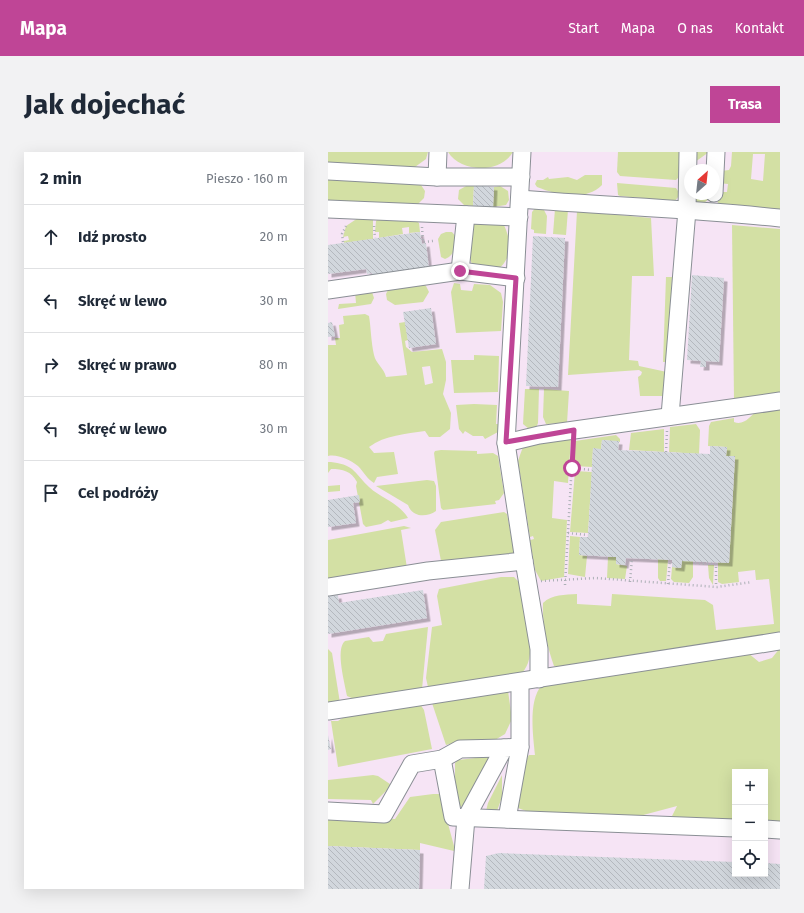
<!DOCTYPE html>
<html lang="pl">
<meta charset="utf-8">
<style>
:root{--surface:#fff;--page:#f2f2f3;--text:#1f2937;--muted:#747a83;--line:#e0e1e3;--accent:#bf4596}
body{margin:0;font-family:"Fira Sans",sans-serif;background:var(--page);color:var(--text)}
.controls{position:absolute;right:12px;bottom:12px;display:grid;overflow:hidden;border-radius:0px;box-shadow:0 4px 16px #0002}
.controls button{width:36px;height:36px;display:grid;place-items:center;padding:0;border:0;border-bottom:1px solid var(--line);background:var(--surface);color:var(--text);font:20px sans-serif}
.compass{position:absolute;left:356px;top:12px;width:36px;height:36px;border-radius:50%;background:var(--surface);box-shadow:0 4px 16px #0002;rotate:27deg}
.stop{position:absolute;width:12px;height:12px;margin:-9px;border:3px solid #bf4596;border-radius:50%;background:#fff}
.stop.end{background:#bf4596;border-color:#fff;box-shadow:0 1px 4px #0008}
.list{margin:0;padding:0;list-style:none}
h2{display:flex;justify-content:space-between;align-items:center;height:52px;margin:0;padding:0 16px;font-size:17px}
h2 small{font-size:13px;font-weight:400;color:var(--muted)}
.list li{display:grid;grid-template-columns:26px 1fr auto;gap:12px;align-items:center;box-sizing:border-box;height:64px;padding:0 16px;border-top:1px solid var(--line)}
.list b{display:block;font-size:15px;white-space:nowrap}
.list em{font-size:13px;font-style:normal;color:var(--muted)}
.icon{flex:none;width:22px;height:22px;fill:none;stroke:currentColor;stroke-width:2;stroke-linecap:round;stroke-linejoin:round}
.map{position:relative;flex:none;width:452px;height:737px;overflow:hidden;border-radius:0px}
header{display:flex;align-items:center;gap:24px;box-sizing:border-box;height:56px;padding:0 20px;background:var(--accent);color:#fff}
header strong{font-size:19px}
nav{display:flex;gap:22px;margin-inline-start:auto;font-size:14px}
.intro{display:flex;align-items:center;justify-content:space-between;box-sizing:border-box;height:96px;padding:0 24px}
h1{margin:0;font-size:28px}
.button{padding:10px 18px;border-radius:0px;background:var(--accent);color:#fff;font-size:14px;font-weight:700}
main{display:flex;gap:24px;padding:0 24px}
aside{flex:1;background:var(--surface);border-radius:0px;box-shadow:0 4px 16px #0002}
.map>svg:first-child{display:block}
.industrial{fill:#f6e4f5;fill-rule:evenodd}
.grass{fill:#d3e0a4;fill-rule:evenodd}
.building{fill:url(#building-back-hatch);filter:url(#shadow)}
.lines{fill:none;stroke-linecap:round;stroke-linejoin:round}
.minor-casing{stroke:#8a8f95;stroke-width:19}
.path{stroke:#acb0b6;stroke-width:2.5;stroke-dasharray:1 3;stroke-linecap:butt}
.minor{stroke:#fff;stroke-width:17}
.route{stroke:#bf4596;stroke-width:5}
</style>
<header>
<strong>Mapa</strong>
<nav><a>Start</a><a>Mapa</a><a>O nas</a><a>Kontakt</a></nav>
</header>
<div class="intro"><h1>Jak dojechać</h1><a class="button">Trasa</a></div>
<main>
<aside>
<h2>2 min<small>Pieszo · 160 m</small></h2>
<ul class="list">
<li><svg class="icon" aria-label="ahead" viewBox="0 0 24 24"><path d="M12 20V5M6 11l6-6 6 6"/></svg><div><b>Idź prosto</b></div><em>20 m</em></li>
<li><svg class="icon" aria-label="left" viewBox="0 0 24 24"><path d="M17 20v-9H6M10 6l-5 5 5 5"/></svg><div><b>Skręć w lewo</b></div><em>30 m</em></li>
<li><svg class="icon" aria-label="right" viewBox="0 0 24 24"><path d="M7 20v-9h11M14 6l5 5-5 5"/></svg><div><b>Skręć w prawo</b></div><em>80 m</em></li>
<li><svg class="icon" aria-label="left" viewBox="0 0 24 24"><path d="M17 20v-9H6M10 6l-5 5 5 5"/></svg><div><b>Skręć w lewo</b></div><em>30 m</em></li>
<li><svg class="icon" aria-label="arrive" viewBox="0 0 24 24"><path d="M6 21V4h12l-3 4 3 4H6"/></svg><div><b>Cel podróży</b></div></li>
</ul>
</aside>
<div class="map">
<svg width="452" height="737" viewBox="0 0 452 737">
<defs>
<pattern id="building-back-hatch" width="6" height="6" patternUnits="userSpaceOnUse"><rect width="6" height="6" fill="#d2d7dd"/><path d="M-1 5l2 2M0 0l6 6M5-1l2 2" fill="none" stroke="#b4b8be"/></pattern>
<filter id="shadow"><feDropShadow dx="3.5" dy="3.5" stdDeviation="0" flood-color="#0004"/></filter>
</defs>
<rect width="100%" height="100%" fill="#f0f5fc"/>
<!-- industrial -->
<path class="industrial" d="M100,0h352v737h-452v-726l98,-4zM362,18h24v24h-24zM407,620h30v102h-30z"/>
<!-- grass -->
<g class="grass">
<path d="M0,0h100l-2,7 -11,8 -87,-4z"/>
<path d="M120,0h65c-13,22 -52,21 -65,0z"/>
<path d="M290,0h63l-3,26 -2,2 -56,-4 -3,-4z"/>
<path d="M365,0h16l-14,10z"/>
<path d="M404,0h48v58l-62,-5 -1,-13h10l1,-8 -10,-1 3,-12 8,-1 2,-4zM425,2h12l-2,27 -12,-2z"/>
<path d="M257,23h17v10c-17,17 -45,10 -65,2l-2,-3 2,-4h6l5,-3 1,2 19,-2 9,3z"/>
<path d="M0,26l91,4 6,9 -1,7 -7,7 -89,-2z"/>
<path d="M289,31l59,5 2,3v6l-3,4 -55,-5 -2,-1z"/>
<path d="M140,33h6l-1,21 -9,-1 -6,-6 1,-9z"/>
<path d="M172,34l8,5 1,9 -3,5 -13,2 1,-20z"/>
<path d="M368,42h12v6l-6,4 -7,-2z"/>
<path d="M209,54l6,2 4,8 -1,18 -12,-1v-3l-3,-1 1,-17z"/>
<path d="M227,57l13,1 -2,25 -13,-1z"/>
<path d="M249,59l74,7 3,58h-22l-3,84 9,1 1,5 28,6 -2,24h-25l-2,-19 3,-2 1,-3 -3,-2 -71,5z"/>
<path d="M30,66l15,1v20l-29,4v-2l5,-1 -1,-4 -5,1 3,-11z"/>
<path d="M50,67l38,2 3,2 1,9 -11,1v-6l-7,1 1,6 -24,4v-6h-4l1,-11z"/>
<path d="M146,71l30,2c7,15 9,33 -6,44l-26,-5 -3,-7 3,-15 -2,-13z"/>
<path d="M404,73l48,4v164l-46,7z"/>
<path d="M118,80h6l5,6c-1,8 -3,18 -12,21l-4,-2 -3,-18 3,-5z"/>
<path d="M338,125h6l-4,85h-5z"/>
<path d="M94,131l4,3 3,6 -6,10 -28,3 -8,-5 -1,-6 3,-6z"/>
<path d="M126,131l6,1 1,6 11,1 2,-7 16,1 11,8 2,9 -2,29 -45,2 -5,-41z"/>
<path d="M27,140h17l2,6 -3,6 -33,5 1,-5 17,-1z"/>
<path d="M37,162l4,2c2,12 2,26 5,39 2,9 10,13 12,22l21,-2 -8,-52 6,-1 3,18 -3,1 1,6 6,5 30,-3 4,13v18l-3,14 8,19 -1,16 -10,8h-11l-4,-6c-19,3 -40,4 -56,16l5,6 20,-1 4,22 -21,3 -3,6c-7,-4 -10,-11 -16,-17 -8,-6 -20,-12 -30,-10v-111h8l-1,-7h5l-1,-13 5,-1 -1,-8zM102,214l3,17 -8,2 -3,-18z"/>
<path d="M146,203l25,1 -1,36 -44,1 -3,-33h23z"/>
<path d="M197,237h14l-1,34 -2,5 -7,1 -6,-5z"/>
<path d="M216,237l25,2 -2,32 -21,1 -3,-7z"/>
<path d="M146,252l23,1 -1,19h3l-1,8 -13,7 -2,-3h-10l-8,-5 -2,3 -4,-5 -3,-24z"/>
<path d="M452,256v229l-215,29h-11c-7,-20 -12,-43 -11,-63 9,-9 22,-8 34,-9v10l34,2 1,-12 93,6 8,5 3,25 58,-6 -5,-45 -13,1 -1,-10 -17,2 1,10 -17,2 -4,-2v-20l11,1 6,-107h-9l1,-9 -19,-1 1,-20 2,-4 23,-4v4c10,4 17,-6 23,-12z"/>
<path d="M368,272l4,6 -1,24 -30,-2 1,-25z"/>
<path d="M336,277v23l-35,-2 2,-17z"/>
<path d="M288,283l4,4v3l-18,-2 -1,9h-8l-1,18 -18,-1 1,-25z"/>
<path d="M243,286l-3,45 -14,-2 -2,37 15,2 -3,57 -23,4 -6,-11 -5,-30 4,-1 -1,-3 -3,1 -12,-76 2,-6 3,-8 7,-3z"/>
<path d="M113,298l36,1v3l16,-1 5,3 6,37 -5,7 -4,1 1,3 -53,6 -2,-2 -7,-55 1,-2z"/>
<path d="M0,310c8,0 17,2 24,7 6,5 11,13 17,18 13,12 29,15 39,31l-17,4 -3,-2 -7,4 -15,3 -3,-3 -7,-38 1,-4c-6,-11 -14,-13 -26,-13l-3,4z"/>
<path d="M247,319l17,1 -4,61 -18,-1z"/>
<path d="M99,328l7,1 2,5v25c-10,7 -24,6 -28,-6l-32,-19z"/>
<path d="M12,333v6l-12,1v-6z"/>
<path d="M176,360l3,2 7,38 -2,2 -69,9 -2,-2 -6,-31 6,-8z"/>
<path d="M76,374l7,2 -10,2 6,38 -79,11v-39z"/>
<path d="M242,384l10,1 -1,18 8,1 -2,21 -17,-3z"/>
<path d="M280,405h8v7l11,2 -2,13 -18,-1z"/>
<path d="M330,407l10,1 -2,21h-6l-2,-3z"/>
<path d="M354,409h11v16l-4,6 -15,-1 -3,-3 1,-12 9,1z"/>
<path d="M380,413h6l-1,20 -4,-7z"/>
<path d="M173,425h13l6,6c4,22 22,77 -1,92l-91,12 -2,-9 6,-51 10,-2 -5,-29 2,-7z"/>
<path d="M100,475l-6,62 -68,10 -7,-3c-2,-12 -12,-47 -2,-55l24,-4 4,5 10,-1 3,-7z"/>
<path d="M452,496v177l-15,-1v-52h-30v49h-58l-5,-5 5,-10 -45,12h-87l-27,-10c-4,-15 2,-39 11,-53h6c-2,-19 -7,-55 7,-70l206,-32 11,9 13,-4z"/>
<path d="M0,497l4,4 8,50 -12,5z"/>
<path d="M180,539l4,28 -7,15 -10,6h-31l-18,5 -15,-45z"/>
<path d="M92,552l4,6 8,39 -94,18 -7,-46h7l13,-9z"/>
<path d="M165,604l-28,52 -8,-3 -2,-6v-36l3,-3z"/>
<path d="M45,623l5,1 12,8 -1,4 -16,16 -2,-4 -43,-1v-19z"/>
<path d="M174,623v22l-5,14 -12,4 3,-12z"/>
<path d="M105,642h7l14,52v5l-34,-8v7l-92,-4v-30l67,3 15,-22z"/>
</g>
<!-- building -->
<g class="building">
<path d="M146,33l20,2 -1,20 -20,-1z"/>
<path d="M92,80l2,12 4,-1 3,26 -56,8 -1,-4 -5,1 -1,-5 -38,5v-29z"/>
<path d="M205,84l32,2 -7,149 -32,-1z"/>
<path d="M364,123l32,3 -5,84 -13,-1v6h-6l1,-6 -14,-1z"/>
<path d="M103,156l5,36 -27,4 -6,-36z"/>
<path d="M4,170l3,14 -7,1v-14z"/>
<path d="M274,288l17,1 -1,9 92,4v-8l17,1 -1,9h9l-6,107 -47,-2 -1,7 -9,-1v-7l-46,-2 -1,7 -9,-1v-7l-37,-2 1,-18h8l5,-89 8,1z"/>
<path d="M31,343l1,7 -7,1 3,20 -28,4v-27z"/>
<path d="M95,438l4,28 -99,16v-38l10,-1 1,8z"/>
<path d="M0,583l3,14 -3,1z"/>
<path d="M0,694l92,4 -1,39h-91z"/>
<path d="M171,701l236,9v12h30v-11l15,1v25h-296l2,-33z"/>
</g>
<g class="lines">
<defs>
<g id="minor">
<path d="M0,19l109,6h84"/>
<path d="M109,25l1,-25"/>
<path d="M386,41l2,-41"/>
<path d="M192,47c87,7 173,10 260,19"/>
<path d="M0,57l191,8"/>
<path d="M132,119l6,-56"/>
<path d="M0,138l132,-19 56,7"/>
<path d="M342,264l17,-206 1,-58"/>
<path d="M178,291l33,-8 241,-34"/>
<path d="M196,409l15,88v30"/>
<path d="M0,435l100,-16 96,-10 -18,-118 16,-291"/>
<path d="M0,559l452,-70"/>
<path d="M114,607l11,58 282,11"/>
<path d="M0,659l56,3 28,-50 30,-5 18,-10 44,-1"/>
<path d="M179,667l13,-72v-65"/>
<path d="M437,677l15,1"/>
<path d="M132,737l6,-71 38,-70 16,-1"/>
</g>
</defs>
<!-- minor casing -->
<use href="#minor" class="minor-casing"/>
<!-- path -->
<g class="path">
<path d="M46,74l1,12"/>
<path d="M94,75l1,15 10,-1"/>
<path d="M15,90l-1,-8 5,-10"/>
<path d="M338,300l1,-21"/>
<path d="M244,316l20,2"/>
<path d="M240,381l20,2"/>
<path d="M367,411l21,1v23"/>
<path d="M213,429l55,-3 121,9 35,-5"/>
<path d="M302,430l2,-24"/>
<path d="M340,432l2,-24"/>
<path d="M237,433l8,-141"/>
</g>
<!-- minor -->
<use href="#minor" class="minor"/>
</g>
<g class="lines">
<!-- route -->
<path class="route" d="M132,119l56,7 -10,164 68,-12 -2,38"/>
</g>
</svg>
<div class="controls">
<button>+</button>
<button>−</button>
<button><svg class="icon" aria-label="locate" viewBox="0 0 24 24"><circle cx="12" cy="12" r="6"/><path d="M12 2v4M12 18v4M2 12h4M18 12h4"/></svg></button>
</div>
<svg class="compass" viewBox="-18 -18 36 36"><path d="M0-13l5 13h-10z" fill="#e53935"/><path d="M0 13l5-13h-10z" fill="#747a83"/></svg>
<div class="stop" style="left:244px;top:316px"></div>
<div class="stop end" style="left:132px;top:119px"></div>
</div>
</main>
